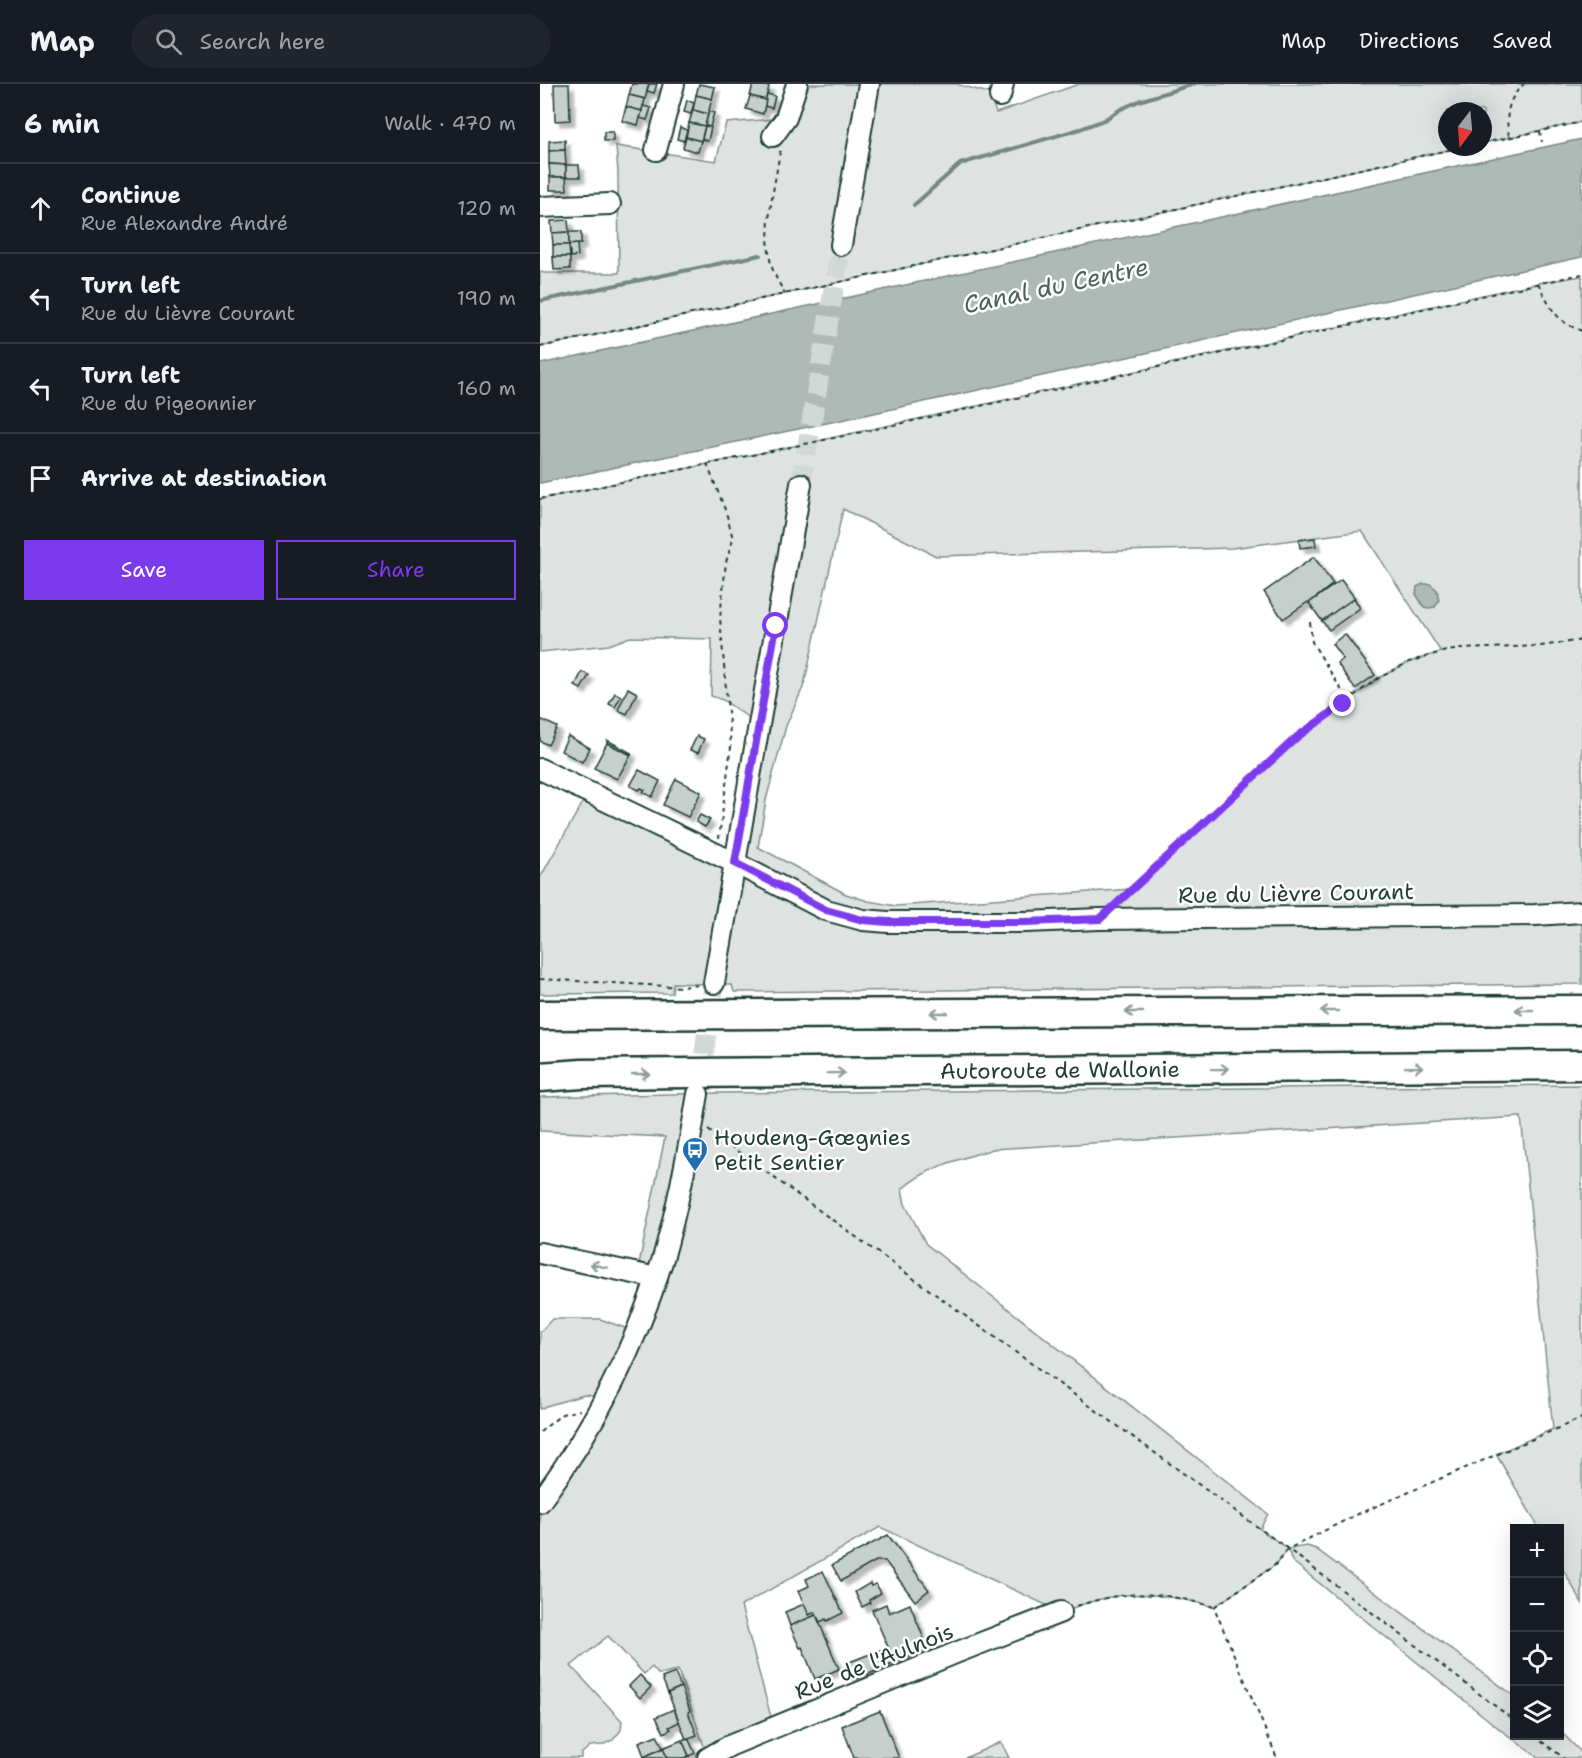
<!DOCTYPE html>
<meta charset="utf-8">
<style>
:root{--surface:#171b24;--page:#20242c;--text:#f1f3f6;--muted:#9ea1a6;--line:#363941;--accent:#7c3aed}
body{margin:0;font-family:"Shantell Sans",sans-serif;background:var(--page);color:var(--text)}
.controls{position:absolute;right:18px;bottom:18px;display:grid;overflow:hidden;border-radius:0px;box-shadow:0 6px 24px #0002}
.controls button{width:54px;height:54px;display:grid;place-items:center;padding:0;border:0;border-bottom:2px solid var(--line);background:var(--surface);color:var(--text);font:30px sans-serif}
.compass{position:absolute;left:898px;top:18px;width:54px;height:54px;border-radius:50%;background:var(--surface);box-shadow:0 6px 24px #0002;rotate:196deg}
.stop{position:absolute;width:18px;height:18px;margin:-14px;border:4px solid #7c3aed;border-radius:50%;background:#fff}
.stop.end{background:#7c3aed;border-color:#fff;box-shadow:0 2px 6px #0008}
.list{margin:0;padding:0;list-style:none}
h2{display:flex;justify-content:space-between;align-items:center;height:78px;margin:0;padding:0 24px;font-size:26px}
h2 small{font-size:20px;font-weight:400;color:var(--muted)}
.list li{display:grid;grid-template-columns:39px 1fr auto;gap:18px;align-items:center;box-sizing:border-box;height:90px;padding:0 24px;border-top:2px solid var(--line)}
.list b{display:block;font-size:22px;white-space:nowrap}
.list p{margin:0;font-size:20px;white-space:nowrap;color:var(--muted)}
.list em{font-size:20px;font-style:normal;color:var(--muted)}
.actions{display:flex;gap:12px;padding:18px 24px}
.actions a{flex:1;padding:14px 0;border:2px solid var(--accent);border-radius:0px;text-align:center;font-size:21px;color:var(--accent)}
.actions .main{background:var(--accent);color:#fff}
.icon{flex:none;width:33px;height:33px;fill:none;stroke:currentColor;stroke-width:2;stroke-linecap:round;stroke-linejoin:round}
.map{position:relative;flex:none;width:1042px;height:1674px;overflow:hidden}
header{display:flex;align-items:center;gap:36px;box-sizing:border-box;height:84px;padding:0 30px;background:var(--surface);border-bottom:2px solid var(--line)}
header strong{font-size:28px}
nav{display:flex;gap:33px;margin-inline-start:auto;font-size:21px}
.search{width:420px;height:54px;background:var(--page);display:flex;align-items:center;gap:15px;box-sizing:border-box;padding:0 21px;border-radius:33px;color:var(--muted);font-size:22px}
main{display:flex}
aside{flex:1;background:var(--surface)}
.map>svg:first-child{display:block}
.green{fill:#dee3e2;stroke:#7e908b;stroke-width:1.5;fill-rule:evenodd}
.water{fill:#afbab7;stroke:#758883;stroke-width:1.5}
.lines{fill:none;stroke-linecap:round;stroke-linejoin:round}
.stream{stroke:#758883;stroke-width:4}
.building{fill:#c7cfcc;stroke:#1f3d34;stroke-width:1.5;filter:url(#shadow)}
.minor-tunnel{stroke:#d2d8d6;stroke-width:20;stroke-dasharray:20 10;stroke-linecap:butt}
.minor-casing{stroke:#1f3d34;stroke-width:24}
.highway-casing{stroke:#1f3d34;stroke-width:33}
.path{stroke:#1f3d34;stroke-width:2;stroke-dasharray:4.5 4.5;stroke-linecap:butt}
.minor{stroke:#fff;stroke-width:20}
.highway{stroke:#fff;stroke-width:28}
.oneway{stroke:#8f9e9a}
.route{stroke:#7c3aed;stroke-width:8}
.labels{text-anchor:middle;stroke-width:5;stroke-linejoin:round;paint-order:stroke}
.street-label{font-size:22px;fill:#1f3d34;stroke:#fff}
.poi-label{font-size:22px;fill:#1f3d34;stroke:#fff;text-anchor:start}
.water-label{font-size:24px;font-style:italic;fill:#4a625b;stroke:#fff}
</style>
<header>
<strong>Map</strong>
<div class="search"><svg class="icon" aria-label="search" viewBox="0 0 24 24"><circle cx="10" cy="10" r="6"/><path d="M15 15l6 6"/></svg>Search here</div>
<nav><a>Map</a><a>Directions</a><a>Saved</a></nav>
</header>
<main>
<aside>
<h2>6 min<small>Walk · 470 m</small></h2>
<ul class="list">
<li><svg class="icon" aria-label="ahead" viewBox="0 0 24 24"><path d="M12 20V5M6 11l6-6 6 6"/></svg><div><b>Continue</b><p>Rue Alexandre André</p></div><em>120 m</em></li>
<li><svg class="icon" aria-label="left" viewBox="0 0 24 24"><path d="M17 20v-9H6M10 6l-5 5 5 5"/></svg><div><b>Turn left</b><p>Rue du Lièvre Courant</p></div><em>190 m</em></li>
<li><svg class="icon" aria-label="left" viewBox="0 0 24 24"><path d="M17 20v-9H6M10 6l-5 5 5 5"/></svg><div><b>Turn left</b><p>Rue du Pigeonnier</p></div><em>160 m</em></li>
<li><svg class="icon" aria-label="arrive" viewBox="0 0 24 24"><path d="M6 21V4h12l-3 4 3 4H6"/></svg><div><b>Arrive at destination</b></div></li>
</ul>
<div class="actions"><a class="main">Save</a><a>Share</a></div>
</aside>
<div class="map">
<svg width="1042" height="1674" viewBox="0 0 1042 1674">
<defs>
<filter id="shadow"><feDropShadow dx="5" dy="5" stdDeviation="1.5" flood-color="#0004"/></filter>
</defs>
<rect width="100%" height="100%" fill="#fff"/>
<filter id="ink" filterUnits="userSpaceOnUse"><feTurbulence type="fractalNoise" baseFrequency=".0167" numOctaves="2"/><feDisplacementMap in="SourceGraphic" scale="12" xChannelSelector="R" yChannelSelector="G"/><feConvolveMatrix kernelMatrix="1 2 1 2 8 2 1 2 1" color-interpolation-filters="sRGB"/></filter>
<g filter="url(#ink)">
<!-- green -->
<g class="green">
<path d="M257,0h159l33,9 7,20 83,-29h503v38l-99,21v-32h-36v36h15l-922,200v-75l5,1h74l-1,-101 -2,-26 100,15 10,-38 60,-5z"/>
<path d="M1042,192v708l-848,8 -2,-7 -59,-2 -1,10 -132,1v-116l48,-85 147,70 24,-138 -36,-25 -12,-4 1,-57 -82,-2 -21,8 -69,7v-153l268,-56 730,-160zM303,425l93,47 296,-8 130,-17 79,121 -32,10 -32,17 -80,58 -165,152 -236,17 -28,-5 -22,-7 -88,-47 8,-47 20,-74 18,-41z"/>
<path d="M1042,1001v518l-22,-39v-36h-21l-43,-74 57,-25 -32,-312 -528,32c-32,10 -65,17 -91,40l3,15 21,40 342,270 -8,15 28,20 19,-3 9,3 198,147 1,40h45v-5l22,22v5h-42l-38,-27 -210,-170 -4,-11 -13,15 -61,42c-39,-11 -77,-18 -117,-7 -12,3 -24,8 -36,12l-181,-85 -139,79 33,122 -66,30 -30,-88 -13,4h-7l-6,-7 -8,7 -36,-38 -37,30 51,55 -1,9 -8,10 -11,5 -12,1 -9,8v4h-41v-256l65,-105 -21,-2 -38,11 -6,3v-77l12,-13h48l36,13 20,-54 -19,-4 28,-137 -125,-6v-34l175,-4z"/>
<path d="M461,1658l8,16h-44z"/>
</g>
<!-- water -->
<g class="water">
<path d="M1042,55v118l-717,158 -325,68v-119z"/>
<path d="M883,500h7l7,6 2,11 -4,6 -6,1 -5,-1 -8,-13 1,-7z"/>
</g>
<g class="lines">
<!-- stream -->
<g class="stream">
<path d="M374,121l46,-41 120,-35 24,-9 17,-11 18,-8 55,-17"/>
<path d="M0,217l220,-46"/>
</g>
</g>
<!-- building -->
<g class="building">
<path d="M14,0h15l1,36 -15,1z"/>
<path d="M92,0h17l-4,15 -16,-4z"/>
<path d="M109,0h8l-3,9 -7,-2z"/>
<path d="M159,0l16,3 -3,12 -16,-4z"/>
<path d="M213,0l16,2 -3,14 -16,-4z"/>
<path d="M227,10l8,2 -3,12 -8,-2z"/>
<path d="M89,11l16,4 -3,12 -16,-4z"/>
<path d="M156,11l16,4 -4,15 -15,-4z"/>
<path d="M210,12l16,4 -3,14 -17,-5z"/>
<path d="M147,16l7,3 -3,11 -7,-2z"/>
<path d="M103,22l8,2 -4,12 -7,-2z"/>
<path d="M86,23l16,4 -4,14 -16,-4z"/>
<path d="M153,26l15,4 -3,12 -16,-3z"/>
<path d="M169,27l5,2 -4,14 -5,-1z"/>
<path d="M149,39l16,3 -4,15 -15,-4z"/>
<path d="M165,42l6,1 -3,14 -6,-2z"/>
<path d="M140,43l7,3 -3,11 -7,-2z"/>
<rect x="64" y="48" width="9" height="9"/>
<path d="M146,53l15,4 -3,11 -15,-4z"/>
<path d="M25,56v10l-16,1v-10z"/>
<path d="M25,66l1,15 -17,-1v-13z"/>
<path d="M9,80l17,1v12h-16z"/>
<path d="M26,81h13l1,12h-14z"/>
<path d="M10,93h16l1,13h-17z"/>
<path d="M28,136l1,12 -17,1 -1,-12z"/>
<path d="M29,148v13h-16l-1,-12z"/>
<path d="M29,148h12v12l-12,1z"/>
<path d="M37,160l1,12 -8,1 -1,-12z"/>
<path d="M13,161h16l1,12h-17z"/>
<path d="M13,173h17v12l-16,1z"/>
<path d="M775,454l1,8 -16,2 -1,-8z"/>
<path d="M774,473l19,27 -24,19 -1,-1 -25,17 -19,-27z"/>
<path d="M801,496l14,18 -33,23 -13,-18z"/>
<path d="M814,514l6,10 -31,22 -7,-9z"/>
<path d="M805,550l30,41 -20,14 -18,-26 6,-4 -11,-15z"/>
<path d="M42,588l7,3 -8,14 -6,-3z"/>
<path d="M88,604l9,5 -10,21 -9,-4z"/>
<path d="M75,609l6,3 -6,11 -6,-3z"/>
<path d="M0,635l17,8 -9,18 -8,-4z"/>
<path d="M28,652l22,12 -8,14 -21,-11z"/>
<path d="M157,652l7,3 -6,14 -8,-3z"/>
<path d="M67,656l24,13v2l-24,-12z"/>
<path d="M67,659l24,12 -14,24 -23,-11z"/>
<path d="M99,686l21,11 -8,16 -9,-5 2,-2 -4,-2 -2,2 -9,-4z"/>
<path d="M136,695l25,13 -13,25 -25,-12z"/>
<path d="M160,731l10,5 -5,7 -9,-5z"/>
<path d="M348,1451l41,55 -14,11 -30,-40h-9l-35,20 -9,-16z"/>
<path d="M283,1487l20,42 -16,8 -1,-2 -6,3 -5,-10 -6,3 -11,-24 11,-5 -3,-7z"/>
<path d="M330,1499l1,3 5,-2 5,9 -12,7 1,3 -8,4 -7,-15z"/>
<path d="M264,1520l5,11 4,-2 3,2 -26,11 -5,-14z"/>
<path d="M346,1520l3,9 21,-9 18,45 -33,14 -23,-53z"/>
<path d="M276,1531l23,54 -24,10 -13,-32 -2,1 -10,-22z"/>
<path d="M348,1563l7,16 -41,17 -7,-17z"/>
<path d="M135,1589l6,14 -13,6 -6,-15z"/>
<path d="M100,1591l11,12 -11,11 -11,-12z"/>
<path d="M141,1603l9,24 -2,1 9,23 -11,4 -18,-46z"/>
<path d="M134,1625l5,13 -10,5 2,2 -7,4 -8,-16z"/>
<path d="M340,1627l19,47h-45l-12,-32z"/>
<path d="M117,1651l6,13 -19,9 -5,-15z"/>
<path d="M148,1654l7,15 -6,3 -7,-16z"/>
<path d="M142,1656l7,16 -5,2h-17l-4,-10z"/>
<path d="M123,1664l4,10h-22l-1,-1z"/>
</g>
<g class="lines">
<!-- minor-tunnel -->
<g class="minor-tunnel">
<path d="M261,400l40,-239"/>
<path d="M160,1000l14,-101"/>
</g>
<defs>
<g id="minor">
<path d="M460,12l3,-12"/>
<path d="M233,52l13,-18 11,-34"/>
<path d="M116,66l18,-66"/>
<path d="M0,123l70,-3"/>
<path d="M301,161l28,-161"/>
<path d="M0,685l195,94 91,47 37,10 25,2h138l73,-3 436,-4 47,-3"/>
<path d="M174,899l87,-499"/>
<path d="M0,1169l117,25"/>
<path d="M0,1418c55,-75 97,-158 124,-247 15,-53 25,-107 34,-161"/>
<path d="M168,1674l21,-12 229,-94 103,-40"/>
</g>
<g id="highway">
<path d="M0,931l1042,-5"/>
<path id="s1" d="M0,993l42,-3 1000,-9"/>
</g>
</defs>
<!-- minor casing -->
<use href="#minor" class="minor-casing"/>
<!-- highway casing -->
<use href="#highway" class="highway-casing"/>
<!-- path -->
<g class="path">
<path d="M1000,47l2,11"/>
<path d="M969,52c-4,-21 -1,-38 15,-52"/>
<path d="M943,59l99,-21"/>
<path d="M240,67c-5,35 -16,73 -10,108 2,13 9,24 15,35"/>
<path d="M998,199c12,24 18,39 44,48"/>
<path d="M0,263l922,-200"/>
<path d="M167,380l19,48 7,27 -7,23 -6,56 11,129 -12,91"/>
<path d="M0,415l313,-65 729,-160"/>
<path d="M770,538l2,20 35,57"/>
<path d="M577,819l180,-166 80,-58 32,-17 32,-10 20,-3 80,-3 41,-6"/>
<path d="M0,895l142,8 18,-2"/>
<path d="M168,1046l580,419 227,172"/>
<path d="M0,1348l22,-18 18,-4"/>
<path d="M537,1522c51,-17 86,-14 137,1l63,151"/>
<path d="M674,1523l61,-42 13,-16 70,-35 224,-96"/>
<path d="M994,1652l30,22"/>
</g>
<!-- minor -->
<use href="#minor" class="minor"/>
<!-- highway -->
<use href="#highway" class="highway"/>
</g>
<!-- one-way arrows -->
<defs><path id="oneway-shaft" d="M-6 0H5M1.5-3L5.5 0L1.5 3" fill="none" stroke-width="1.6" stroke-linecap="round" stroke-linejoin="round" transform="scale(1.5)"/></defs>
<g class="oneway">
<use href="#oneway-shaft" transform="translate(984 926) rotate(180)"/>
<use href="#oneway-shaft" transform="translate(789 927) rotate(180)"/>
<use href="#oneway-shaft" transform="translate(594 928) rotate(180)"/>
<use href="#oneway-shaft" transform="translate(399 929) rotate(180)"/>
<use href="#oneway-shaft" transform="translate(874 983) rotate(-1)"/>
<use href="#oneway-shaft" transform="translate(680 985) rotate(-1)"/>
<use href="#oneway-shaft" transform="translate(296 989) rotate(-1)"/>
<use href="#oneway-shaft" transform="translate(101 990)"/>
<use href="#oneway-shaft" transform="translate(59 1182) rotate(-168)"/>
</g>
</g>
<g class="lines" filter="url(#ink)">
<!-- route -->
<path class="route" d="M236,542l-41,237 91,47 37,10 25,2h138l74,-3 197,-182 46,-33"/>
</g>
<!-- icons -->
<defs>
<symbol id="bus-pin" viewBox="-11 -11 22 30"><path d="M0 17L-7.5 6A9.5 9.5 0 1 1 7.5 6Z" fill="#1f6fb2" stroke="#fff"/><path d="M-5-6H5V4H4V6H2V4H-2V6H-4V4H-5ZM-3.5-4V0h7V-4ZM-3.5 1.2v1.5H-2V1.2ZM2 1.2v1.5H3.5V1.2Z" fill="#fff"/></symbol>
</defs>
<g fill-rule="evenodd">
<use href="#bus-pin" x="140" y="1051" width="30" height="40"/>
</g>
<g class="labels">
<!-- street labels -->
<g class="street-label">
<text transform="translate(756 809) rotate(-1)" y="8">Rue du Lièvre Courant</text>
<text dy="8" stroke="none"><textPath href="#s1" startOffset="520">Autoroute de Wallonie</textPath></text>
<text transform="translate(334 1577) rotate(-22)" y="8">Rue de l'Aulnois</text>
</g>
<!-- poi labels -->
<g class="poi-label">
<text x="174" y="1061">Houdeng-Gœgnies<tspan x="174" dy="25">Petit Sentier</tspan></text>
</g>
<!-- water labels -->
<g class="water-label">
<text transform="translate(516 202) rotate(-12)" y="8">Canal du Centre</text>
</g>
</g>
</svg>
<div class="controls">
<button>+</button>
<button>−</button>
<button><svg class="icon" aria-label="locate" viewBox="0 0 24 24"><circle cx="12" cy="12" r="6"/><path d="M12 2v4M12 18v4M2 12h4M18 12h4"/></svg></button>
<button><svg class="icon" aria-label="layers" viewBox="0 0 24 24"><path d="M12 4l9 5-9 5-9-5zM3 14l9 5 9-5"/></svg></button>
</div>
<svg class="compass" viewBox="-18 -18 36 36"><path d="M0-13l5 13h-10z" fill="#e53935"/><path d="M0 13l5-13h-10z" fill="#9ea1a6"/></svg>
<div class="stop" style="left:236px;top:542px"></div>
<div class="stop end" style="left:803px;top:620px"></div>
</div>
</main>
